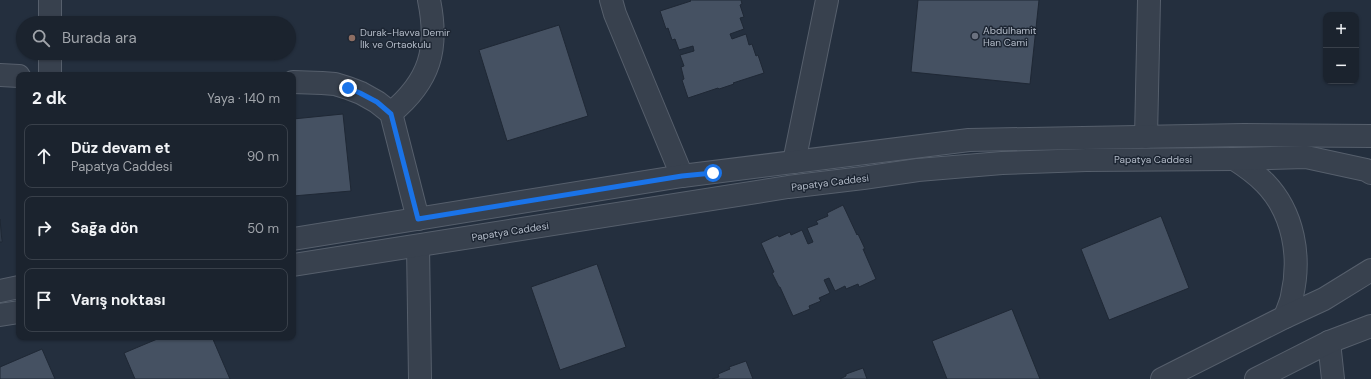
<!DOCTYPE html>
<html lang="tr">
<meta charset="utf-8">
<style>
:root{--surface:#1b232e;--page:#282f3a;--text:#f1f3f6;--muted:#a0a4aa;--line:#39404a}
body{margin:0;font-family:"DM Sans",sans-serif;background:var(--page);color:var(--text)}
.controls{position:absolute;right:12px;top:12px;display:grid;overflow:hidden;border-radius:8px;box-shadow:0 1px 3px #0004}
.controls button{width:36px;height:36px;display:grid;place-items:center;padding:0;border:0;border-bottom:1px solid var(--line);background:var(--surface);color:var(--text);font:20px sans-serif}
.stop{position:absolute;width:12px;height:12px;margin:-9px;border:3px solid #1a73e8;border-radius:50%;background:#fff}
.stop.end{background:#1a73e8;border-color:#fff;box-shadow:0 1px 4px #0008}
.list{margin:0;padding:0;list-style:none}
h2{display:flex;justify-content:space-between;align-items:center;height:52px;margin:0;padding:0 16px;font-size:17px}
h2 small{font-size:13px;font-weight:400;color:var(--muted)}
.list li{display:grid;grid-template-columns:26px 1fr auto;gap:12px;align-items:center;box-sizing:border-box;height:64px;margin:0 8px 8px;padding:0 8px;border:1px solid var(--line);border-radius:8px}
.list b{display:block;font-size:15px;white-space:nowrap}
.list p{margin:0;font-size:13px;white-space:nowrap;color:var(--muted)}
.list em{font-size:13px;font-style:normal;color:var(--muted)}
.icon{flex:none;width:22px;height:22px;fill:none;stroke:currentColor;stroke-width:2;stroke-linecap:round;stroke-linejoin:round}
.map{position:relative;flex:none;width:1371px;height:379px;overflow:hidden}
.search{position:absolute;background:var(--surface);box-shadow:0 1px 3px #0004;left:16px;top:16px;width:280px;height:44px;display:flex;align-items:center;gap:10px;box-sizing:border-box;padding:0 14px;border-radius:22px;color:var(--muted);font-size:15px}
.panel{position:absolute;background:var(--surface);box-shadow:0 1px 3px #0004;left:16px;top:72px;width:280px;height:268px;border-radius:8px}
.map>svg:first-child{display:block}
.building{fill:#455162;stroke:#1f2835}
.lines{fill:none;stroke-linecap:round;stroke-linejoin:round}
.minor-casing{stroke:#565f6c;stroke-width:24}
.tertiary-casing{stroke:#565f6c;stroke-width:24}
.minor{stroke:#38414e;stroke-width:22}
.tertiary{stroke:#38414e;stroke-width:22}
.route{stroke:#1a73e8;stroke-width:5}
.worship-dot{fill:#6b7280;stroke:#1d2633;stroke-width:1.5}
.education-dot{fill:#8d6e63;stroke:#1d2633;stroke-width:1.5}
.labels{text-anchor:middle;stroke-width:3;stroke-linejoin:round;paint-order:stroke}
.poi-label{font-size:10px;fill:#b4bcc9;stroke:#1d2633;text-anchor:start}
.street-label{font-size:10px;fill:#b4bcc9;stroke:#1d2633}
</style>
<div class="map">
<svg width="1371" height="379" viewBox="0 0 1371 379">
<rect width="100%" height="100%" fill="#242f3e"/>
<!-- building -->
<g class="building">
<path d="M690,0h51l1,4 -2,1 4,12 -4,1 4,11 -14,5 2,5 14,-5 3,11 3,-1 4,12 2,-1 6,18 -31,10 1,1 -15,5 -1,-1 -30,10 -6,-18 2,-1 -3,-12 3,-1 -4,-11 14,-4 -1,-5 -14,4 -4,-11 -3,1 -4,-12 -2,1 -6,-18 31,-10z"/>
<path d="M918,0h121l-9,84 -119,-12z"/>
<path d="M559,25l29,91 -81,25 -28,-91z"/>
<path d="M343,114l8,77 -58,5v-77z"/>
<path d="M843,205l14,30 1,-1 7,15h-2l13,30 -17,8 -1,-3 -12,5 -1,-3 -10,5 -6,-13 -5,2 6,13 -11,5 2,3 -12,5 1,3 -17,7 -13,-29h-1l-7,-14 2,-1 -13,-29 17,-8 1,2 11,-5 1,3 11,-5 6,14 5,-2 -6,-14 11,-4 -2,-3 12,-5 -1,-3z"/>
<path d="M1161,216l28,72 -80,32 -28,-71z"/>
<path d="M0,219l2,23h-2z"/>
<path d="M597,264l29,83 -66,23 -29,-83z"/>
<path d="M1012,309l28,70h-93l-15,-38z"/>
<path d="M162,337h50l18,42h-95l-11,-26z"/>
<path d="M42,349l13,30h-55v-12z"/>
<path d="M746,361l7,18h-41l7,-2 -1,-3 12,-5 -1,-2z"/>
<path d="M863,368l4,11h-27l6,-3v-2z"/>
</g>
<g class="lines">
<defs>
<g id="minor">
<path d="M611,0l4,14 67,162"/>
<path d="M50,23v-23"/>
<path d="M0,75l19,1"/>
<path d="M50,75v-22"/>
<path d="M293,82l29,1 13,1 13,4 13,5 16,9 14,11 27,106"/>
<path d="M391,113c39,-32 48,-64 38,-113"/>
<path d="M1146,137l3,-137"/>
<path d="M794,162l33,-162"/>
<path d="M418,246l2,133"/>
<path d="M1329,342l4,37"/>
</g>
<g id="tertiary">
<path d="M1234,159c11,7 22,15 31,24 29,30 36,74 27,113 -1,7 -5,14 -7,21"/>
<path d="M293,239l389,-63 287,-36 275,-5 127,1"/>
<path d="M293,265l495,-78 75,-9 55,-8 84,-7 84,-3 148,-1 72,-2 60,13 5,3"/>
<path d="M0,291l19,-4"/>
<path d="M0,315l19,-3"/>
<path d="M1162,379l123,-62 39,-18 47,-29"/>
<path d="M1256,379l73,-37 42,-16"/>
</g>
</defs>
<!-- minor casing -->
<use href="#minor" class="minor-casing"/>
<!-- tertiary casing -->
<use href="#tertiary" class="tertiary-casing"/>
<!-- minor -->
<use href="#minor" class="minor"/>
<!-- tertiary -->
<use href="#tertiary" class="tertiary"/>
</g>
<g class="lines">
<!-- route -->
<path class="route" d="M348,88l12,5 17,9 14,12 27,105 264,-43 31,-3"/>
</g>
<!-- markers -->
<circle class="worship-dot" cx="975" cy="36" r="4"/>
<circle class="education-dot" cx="352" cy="38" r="4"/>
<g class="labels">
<!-- poi labels -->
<g class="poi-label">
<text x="983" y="34">Abdülhamit<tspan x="983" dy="12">Han Cami</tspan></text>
<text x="360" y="36">Durak-Havva Demir<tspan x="360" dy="12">İlk ve Ortaokulu</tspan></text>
</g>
<!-- street labels -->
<g class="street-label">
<text x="1153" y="163">Papatya Caddesi</text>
<text transform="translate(830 182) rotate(-7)" y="4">Papatya Caddesi</text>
<text transform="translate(510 231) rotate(-9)" y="4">Papatya Caddesi</text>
</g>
</g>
</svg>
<div class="controls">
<button>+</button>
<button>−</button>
</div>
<div class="stop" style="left:713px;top:173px"></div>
<div class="stop end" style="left:348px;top:88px"></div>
<div class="search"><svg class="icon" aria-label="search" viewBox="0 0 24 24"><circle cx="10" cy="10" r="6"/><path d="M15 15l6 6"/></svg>Burada ara</div>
<section class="panel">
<h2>2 dk<small>Yaya · 140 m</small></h2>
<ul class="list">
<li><svg class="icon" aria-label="ahead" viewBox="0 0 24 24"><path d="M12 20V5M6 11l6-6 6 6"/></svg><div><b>Düz devam et</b><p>Papatya Caddesi</p></div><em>90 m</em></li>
<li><svg class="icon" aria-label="right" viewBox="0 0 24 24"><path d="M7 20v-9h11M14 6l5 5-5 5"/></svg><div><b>Sağa dön</b></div><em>50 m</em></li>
<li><svg class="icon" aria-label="arrive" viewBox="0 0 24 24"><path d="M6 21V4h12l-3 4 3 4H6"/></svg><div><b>Varış noktası</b></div></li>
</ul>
</section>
</div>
